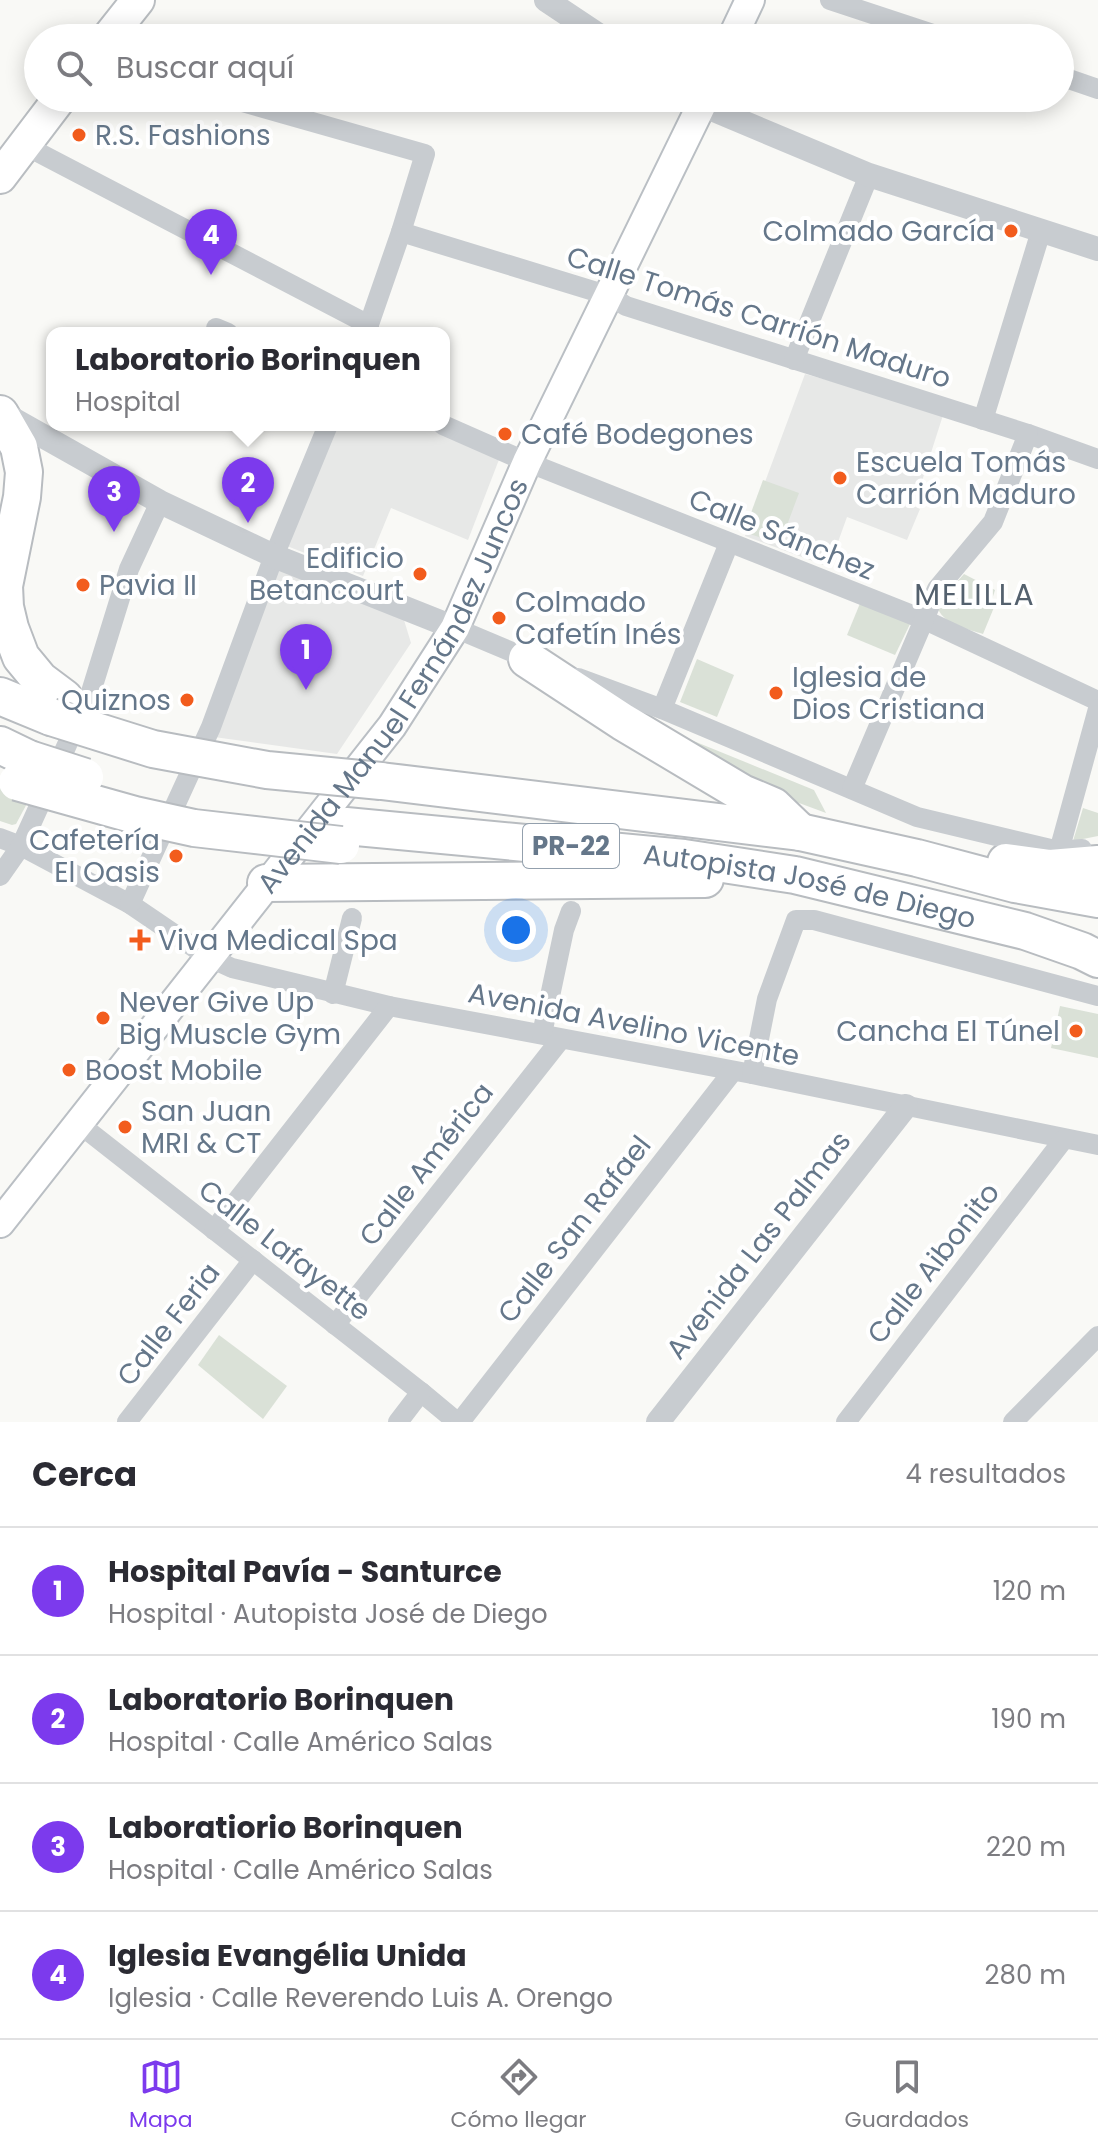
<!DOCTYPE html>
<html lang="es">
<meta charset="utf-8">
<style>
:root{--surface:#fff;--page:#f7f7f7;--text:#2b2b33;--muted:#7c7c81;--line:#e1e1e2;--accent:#7c3aed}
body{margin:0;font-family:Poppins,sans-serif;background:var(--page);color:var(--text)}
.you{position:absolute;left:516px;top:930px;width:28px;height:28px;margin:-20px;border:6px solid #fff;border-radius:50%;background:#1a73e8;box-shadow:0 0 0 12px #1a73e833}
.badge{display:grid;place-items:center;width:52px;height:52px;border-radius:50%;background:var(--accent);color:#fff;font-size:26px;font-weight:700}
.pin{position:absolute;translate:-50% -66px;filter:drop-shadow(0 2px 4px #0008)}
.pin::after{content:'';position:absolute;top:42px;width:28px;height:24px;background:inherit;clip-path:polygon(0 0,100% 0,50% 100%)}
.popup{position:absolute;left:46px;top:327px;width:404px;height:104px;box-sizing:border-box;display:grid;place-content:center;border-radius:16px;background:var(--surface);filter:drop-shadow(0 2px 6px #0005);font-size:26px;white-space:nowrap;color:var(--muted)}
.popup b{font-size:30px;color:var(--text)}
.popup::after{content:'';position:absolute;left:50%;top:100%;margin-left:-16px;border:16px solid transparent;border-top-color:var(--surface)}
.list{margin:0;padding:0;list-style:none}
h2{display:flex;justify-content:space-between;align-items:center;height:104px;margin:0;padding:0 32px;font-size:34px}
h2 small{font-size:26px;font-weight:400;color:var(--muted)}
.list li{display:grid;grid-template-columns:52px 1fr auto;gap:24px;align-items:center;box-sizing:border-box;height:128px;padding:0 32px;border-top:2px solid var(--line)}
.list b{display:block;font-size:30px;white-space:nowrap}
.list p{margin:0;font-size:26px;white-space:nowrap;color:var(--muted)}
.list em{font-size:26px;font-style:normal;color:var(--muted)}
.icon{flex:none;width:44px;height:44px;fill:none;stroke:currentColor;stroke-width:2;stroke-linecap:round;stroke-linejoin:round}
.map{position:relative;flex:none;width:1098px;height:1422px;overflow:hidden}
.search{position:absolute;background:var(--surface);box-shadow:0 4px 20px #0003;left:24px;right:24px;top:24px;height:88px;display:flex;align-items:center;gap:20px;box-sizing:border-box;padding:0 28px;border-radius:44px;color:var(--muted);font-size:30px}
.sheet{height:616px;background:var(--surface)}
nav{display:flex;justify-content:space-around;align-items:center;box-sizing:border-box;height:112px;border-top:2px solid var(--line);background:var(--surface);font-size:22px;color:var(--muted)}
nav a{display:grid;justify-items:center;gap:4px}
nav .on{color:var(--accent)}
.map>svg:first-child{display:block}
.built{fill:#e7e8e7}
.green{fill:#dae1d7}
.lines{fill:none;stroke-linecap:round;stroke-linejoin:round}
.secondary-casing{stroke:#babfc4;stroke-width:32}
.primary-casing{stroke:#b9bdc1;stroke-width:36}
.motorway-casing{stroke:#b8bcc0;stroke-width:40}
.minor{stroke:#c8ccd0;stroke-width:20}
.tertiary{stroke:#c8ccd0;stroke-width:24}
.secondary{stroke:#fff;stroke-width:28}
.primary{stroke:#fff;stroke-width:32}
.motorway{stroke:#fff;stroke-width:36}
.motorway-bridge-casing{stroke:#b8bcc0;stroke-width:40;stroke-linecap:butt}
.motorway-bridge{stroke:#fff;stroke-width:36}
.poi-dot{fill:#f25c1d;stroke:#fff;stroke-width:3}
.labels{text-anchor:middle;stroke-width:8;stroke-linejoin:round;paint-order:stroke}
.shield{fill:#fff;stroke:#93a0ad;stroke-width:2}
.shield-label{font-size:26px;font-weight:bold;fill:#65778a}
.poi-label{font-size:28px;fill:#65778a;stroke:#fff;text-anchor:start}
.street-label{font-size:28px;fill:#65778a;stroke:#fff}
.neighbourhood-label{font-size:30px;letter-spacing:2px;fill:#54616e;stroke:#fff}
</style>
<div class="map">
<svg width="1098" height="1422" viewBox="0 0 1098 1422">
<rect width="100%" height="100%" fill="#f9f9f6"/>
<!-- built -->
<g class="built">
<path d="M805,374l139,38 -30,94 6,3 -13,31 -60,-23 -18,50 -84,-31z"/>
<path d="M336,425h86l78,32 -32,83 -77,-32 -28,68 -76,-30z"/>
<path d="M277,569l127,51 7,23 -74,111 -123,-17z"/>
</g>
<!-- green -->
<g class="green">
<path d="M763,480l36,13 -19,51 -36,-12z"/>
<path d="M964,574l31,16 -4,13 4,2 -12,29c-15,-5 -38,-9 -45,-25l10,-17z"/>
<path d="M861,601l50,21 -16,33 -48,-20z"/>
<path d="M697,659l37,16 -17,42 -37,-15z"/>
<path d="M610,707l204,83 12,23 -62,-23z"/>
<path d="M0,786l30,12 -14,26 -4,1 -12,-4z"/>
<path d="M1083,808l15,5v23l-25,5z"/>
<path d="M1060,1006l38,8v44l-47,-10z"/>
<path d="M219,1335l68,51 -24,33 -65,-54z"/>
</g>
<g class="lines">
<defs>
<g id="secondary">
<path d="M732,38l18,-38"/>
<path id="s1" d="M0,1223l392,-497 63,-98 72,-166 178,-364"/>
</g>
<g id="primary">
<path d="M108,38l30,-38"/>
<path d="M0,177l60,-79"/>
</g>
<g id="motorway">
<path d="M0,414l19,33 5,25 -2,25 -18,89 1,21 5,21 11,29 19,23 24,18"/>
<path d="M527,659l96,63 119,71 31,13 27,26"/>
<path d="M0,696l51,21"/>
<path d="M0,745l29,14"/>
<path d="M381,781l419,51 117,26 98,26 83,15"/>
<path id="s2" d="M346,826l338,32 111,17 230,56 57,20 16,8"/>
<path d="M1006,862l44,6 48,-4"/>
<path d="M266,883l439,-4"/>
</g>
</defs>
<!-- secondary casing -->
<use href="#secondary" class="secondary-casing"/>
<!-- primary casing -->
<use href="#primary" class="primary-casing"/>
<!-- motorway casing -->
<use href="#motorway" class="motorway-casing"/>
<!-- minor -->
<g class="minor">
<path d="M830,0l115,38"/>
<path d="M1060,76l38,13"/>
<path d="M228,98l197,56 -24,78 -35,101"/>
<path d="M24,145l345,180"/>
<path d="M401,232l209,64 16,10 402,128 70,25"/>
<path d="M216,328l12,5"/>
<path d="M794,360l75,-185"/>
<path d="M983,420l58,-189"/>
<path d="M443,425l84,37 398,158 173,81"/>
<path d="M455,628l81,34"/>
<path d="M578,678l84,31 255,108 142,34 23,-2"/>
<path d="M662,709l67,-166"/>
<path d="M852,789l85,-200 56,-67 35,-88"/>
<path d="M0,838l21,8 109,58 78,53 24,11 157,38 363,68 346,71"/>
<path d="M1059,851l39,-142"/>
<path d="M0,876l21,-30 70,-154 38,-123 31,-67"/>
<path d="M130,904l81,-177 63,-171 54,-131"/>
<path d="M333,994l19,-76"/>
<path d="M542,1034l22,-104 7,-19"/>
<path d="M752,1074l15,-75 29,-79h18l284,76"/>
<path d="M78,1123l343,269 36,30"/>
<path d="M214,1230l175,-224"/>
<path d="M335,1325l226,-286"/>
<path d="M127,1422l126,-162"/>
<path d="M398,1422l23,-30"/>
<path d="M460,1422l273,-351"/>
<path d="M846,1422l218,-283"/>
<path d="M1013,1422l85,-86"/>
</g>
<!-- tertiary -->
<g class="tertiary">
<path d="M546,0l57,38"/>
<path d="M692,98l10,7 167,70 229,74"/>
<path d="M2,413l158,89 114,54 181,72"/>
<path d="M658,1422l248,-316"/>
</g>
<!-- secondary -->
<use href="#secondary" class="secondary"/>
<!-- primary -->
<use href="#primary" class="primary"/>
<!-- motorway -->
<use href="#motorway" class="motorway"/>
<defs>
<g id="motorway-bridge">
<path d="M51,717l102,32 54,10 60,11 114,11"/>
<path d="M29,759l56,18"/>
<path d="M17,782l118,33 59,13 147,17"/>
</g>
</defs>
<!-- motorway-bridge casing -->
<use href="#motorway-bridge" class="motorway-bridge-casing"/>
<!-- motorway-bridge -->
<use href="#motorway-bridge" class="motorway-bridge"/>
</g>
<!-- markers -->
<g class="poi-dot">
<circle cx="79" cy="135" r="8"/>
<circle cx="1011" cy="231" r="8"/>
<circle cx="505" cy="434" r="8"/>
<circle cx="840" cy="478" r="8"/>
<circle cx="420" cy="574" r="8"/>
<circle cx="83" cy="585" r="8"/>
<circle cx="499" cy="618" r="8"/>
<circle cx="776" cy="693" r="8"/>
<circle cx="187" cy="700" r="8"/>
<circle cx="176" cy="856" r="8"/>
<path d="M136 928h8v8h8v8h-8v8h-8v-8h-8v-8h8z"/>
<circle cx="103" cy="1018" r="8"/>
<circle cx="1076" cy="1031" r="8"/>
<circle cx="69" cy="1070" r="8"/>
<circle cx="125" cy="1127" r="8"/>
</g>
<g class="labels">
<!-- shield labels -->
<rect class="shield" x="523" y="824" width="96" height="44" rx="6"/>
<g class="shield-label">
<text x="571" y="855">PR-22</text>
</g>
<!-- poi labels -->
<g class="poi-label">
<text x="95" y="145">R.S. Fashions</text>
<text x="995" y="241" text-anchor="end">Colmado García</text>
<text x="521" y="444">Café Bodegones</text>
<text x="856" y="472">Escuela Tomás<tspan x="856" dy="32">Carrión Maduro</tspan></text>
<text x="404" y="568" text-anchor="end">Edificio<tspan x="404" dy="32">Betancourt</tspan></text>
<text x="99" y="595">Pavia II</text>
<text x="515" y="612">Colmado<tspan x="515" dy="32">Cafetín Inés</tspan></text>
<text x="792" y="687">Iglesia de<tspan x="792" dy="32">Dios Cristiana</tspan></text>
<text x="171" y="710" text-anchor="end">Quiznos</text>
<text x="160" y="850" text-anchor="end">Cafetería<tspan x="160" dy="32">El Oasis</tspan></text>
<text x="158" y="950">Viva Medical Spa</text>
<text x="119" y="1012">Never Give Up<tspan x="119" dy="32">Big Muscle Gym</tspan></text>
<text x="1060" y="1041" text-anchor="end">Cancha El Túnel</text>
<text x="85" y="1080">Boost Mobile</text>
<text x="141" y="1121">San Juan<tspan x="141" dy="32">MRI &amp; CT</tspan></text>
</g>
<!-- street labels -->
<g class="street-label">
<text transform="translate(759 317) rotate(18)" y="10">Calle Tomás Carrión Maduro</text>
<text transform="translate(782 534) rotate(22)" y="10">Calle Sánchez</text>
<text dy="10" stroke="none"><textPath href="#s1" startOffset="668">Avenida Manuel Fernández Juncos</textPath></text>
<text dy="10" stroke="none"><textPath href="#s2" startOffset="468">Autopista José de Diego</textPath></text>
<text transform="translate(634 1024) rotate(11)" y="10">Avenida Avelino Vicente</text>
<text transform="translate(426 1164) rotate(-52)" y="10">Calle América</text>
<text transform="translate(574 1229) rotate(-52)" y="10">Calle San Rafael</text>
<text transform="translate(758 1245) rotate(-52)" y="10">Avenida Las Palmas</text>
<text transform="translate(285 1250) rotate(38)" y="10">Calle Lafayette</text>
<text transform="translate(933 1263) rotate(-52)" y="10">Calle Aibonito</text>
<text transform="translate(168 1324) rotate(-52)" y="10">Calle Feria</text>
</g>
<!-- neighbourhood labels -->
<g class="neighbourhood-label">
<text x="975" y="605">MELILLA</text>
</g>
</g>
</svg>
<div class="you"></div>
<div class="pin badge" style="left:306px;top:690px">1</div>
<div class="pin badge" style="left:248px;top:523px">2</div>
<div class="popup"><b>Laboratorio Borinquen</b>Hospital</div>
<div class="pin badge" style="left:114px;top:532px">3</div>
<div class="pin badge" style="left:211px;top:275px">4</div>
<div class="search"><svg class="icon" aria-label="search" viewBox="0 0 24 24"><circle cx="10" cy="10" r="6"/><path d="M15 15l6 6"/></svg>Buscar aquí</div>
</div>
<section class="sheet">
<h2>Cerca<small>4 resultados</small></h2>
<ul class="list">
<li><span class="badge">1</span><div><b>Hospital Pavía - Santurce</b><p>Hospital · Autopista José de Diego</p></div><em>120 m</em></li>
<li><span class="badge">2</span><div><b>Laboratorio Borinquen</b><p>Hospital · Calle Américo Salas</p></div><em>190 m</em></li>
<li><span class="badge">3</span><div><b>Laboratiorio Borinquen</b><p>Hospital · Calle Américo Salas</p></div><em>220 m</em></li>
<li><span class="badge">4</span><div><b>Iglesia Evangélia Unida</b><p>Iglesia · Calle Reverendo Luis A. Orengo</p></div><em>280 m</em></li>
</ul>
</section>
<nav>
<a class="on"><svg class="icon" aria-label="map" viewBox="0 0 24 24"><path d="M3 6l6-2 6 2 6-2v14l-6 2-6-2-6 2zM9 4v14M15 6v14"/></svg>Mapa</a>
<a><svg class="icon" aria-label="directions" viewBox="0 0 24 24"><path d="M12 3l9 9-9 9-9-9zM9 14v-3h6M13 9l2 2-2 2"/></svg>Cómo llegar</a>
<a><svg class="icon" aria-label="saved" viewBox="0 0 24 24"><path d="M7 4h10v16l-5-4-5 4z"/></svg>Guardados</a>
</nav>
